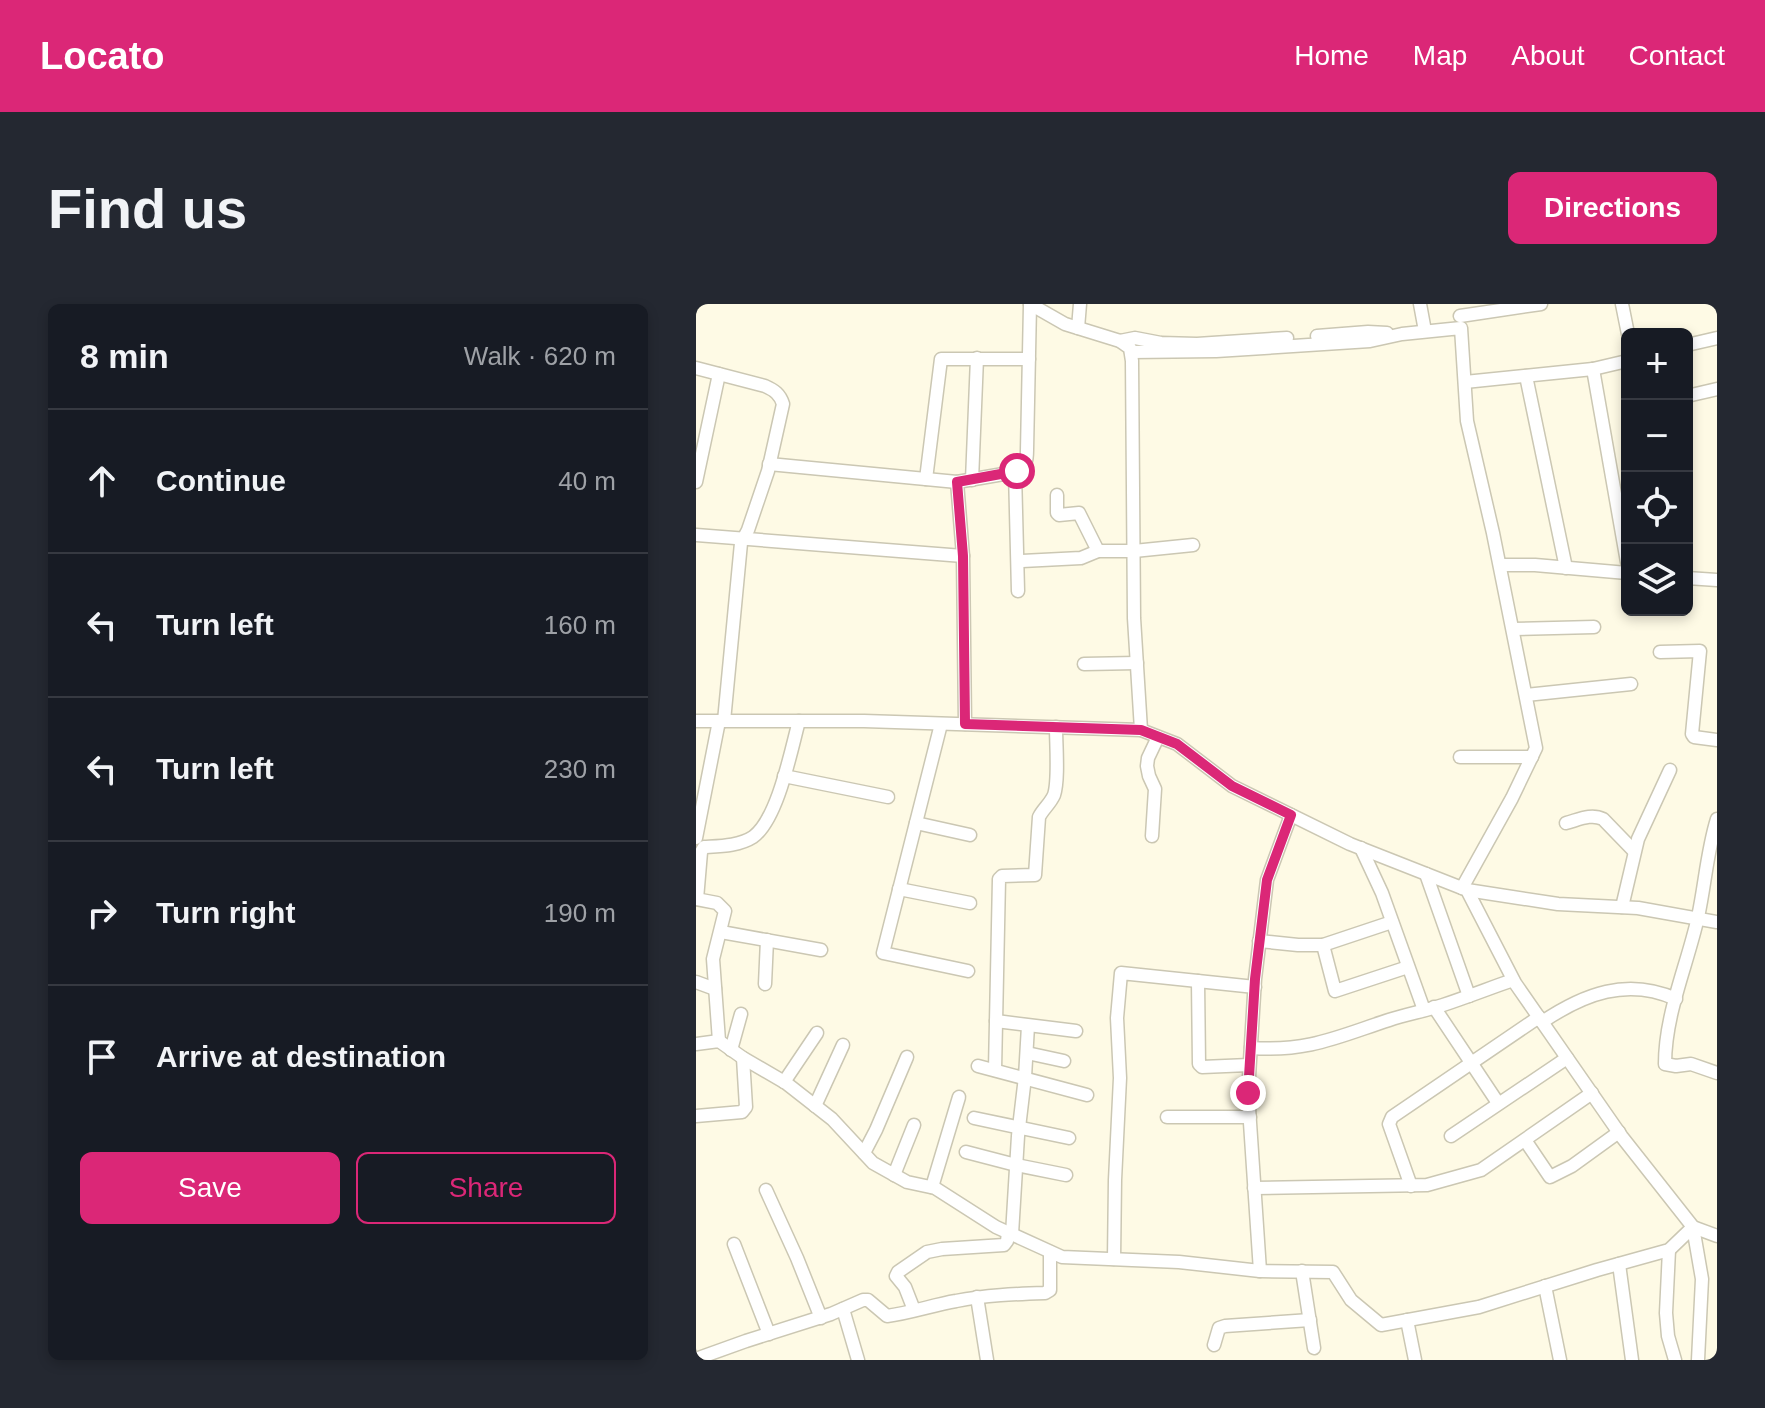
<!DOCTYPE html>
<meta charset="utf-8">
<style>
:root{--surface:#171b24;--page:#242831;--text:#f1f3f6;--muted:#9ea1a6;--line:#363941;--accent:#db2777}
body{margin:0;font-family:Arial,sans-serif;background:var(--page);color:var(--text)}
.controls{position:absolute;right:24px;top:24px;display:grid;overflow:hidden;border-radius:12px;box-shadow:0 4px 12px #0003}
.controls button{width:72px;height:72px;display:grid;place-items:center;padding:0;border:0;border-bottom:2px solid var(--line);background:var(--surface);color:var(--text);font:40px sans-serif}
.stop{position:absolute;width:24px;height:24px;margin:-18px;border:6px solid #db2777;border-radius:50%;background:#fff}
.stop.end{background:#db2777;border-color:#fff;box-shadow:0 2px 8px #0008}
.list{margin:0;padding:0;list-style:none}
h2{display:flex;justify-content:space-between;align-items:center;height:104px;margin:0;padding:0 32px;font-size:34px}
h2 small{font-size:26px;font-weight:400;color:var(--muted)}
.list li{display:grid;grid-template-columns:52px 1fr auto;gap:24px;align-items:center;box-sizing:border-box;height:144px;padding:0 32px;border-top:2px solid var(--line)}
.list b{display:block;font-size:30px;white-space:nowrap}
.list em{font-size:26px;font-style:normal;color:var(--muted)}
.actions{display:flex;gap:16px;padding:24px 32px}
.actions a{flex:1;padding:18px 0;border:2px solid var(--accent);border-radius:12px;text-align:center;font-size:28px;color:var(--accent)}
.actions .main{background:var(--accent);color:#fff}
.icon{flex:none;width:44px;height:44px;fill:none;stroke:currentColor;stroke-width:2;stroke-linecap:round;stroke-linejoin:round}
.map{position:relative;flex:none;width:1021px;height:1056px;overflow:hidden;border-radius:12px}
header{display:flex;align-items:center;gap:48px;box-sizing:border-box;height:112px;padding:0 40px;background:var(--accent);color:#fff}
header strong{font-size:38px}
nav{display:flex;gap:44px;margin-inline-start:auto;font-size:28px}
.intro{display:flex;align-items:center;justify-content:space-between;box-sizing:border-box;height:192px;padding:0 48px}
h1{margin:0;font-size:56px}
.button{padding:20px 36px;border-radius:12px;background:var(--accent);color:#fff;font-size:28px;font-weight:700}
main{display:flex;gap:48px;padding:0 48px}
aside{flex:1;background:var(--surface);border-radius:12px;box-shadow:0 4px 12px #0003}
.map>svg:first-child{display:block}
.lines{fill:none;stroke-linecap:round;stroke-linejoin:round}
.minor-casing{stroke:#cbc7b3;stroke-width:15}
.minor{stroke:#fff;stroke-width:12}
.route{stroke:#db2777;stroke-width:10}
</style>
<header>
<strong>Locato</strong>
<nav><a>Home</a><a>Map</a><a>About</a><a>Contact</a></nav>
</header>
<div class="intro"><h1>Find us</h1><a class="button">Directions</a></div>
<main>
<aside>
<h2>8 min<small>Walk · 620 m</small></h2>
<ul class="list">
<li><svg class="icon" aria-label="ahead" viewBox="0 0 24 24"><path d="M12 20V5M6 11l6-6 6 6"/></svg><div><b>Continue</b></div><em>40 m</em></li>
<li><svg class="icon" aria-label="left" viewBox="0 0 24 24"><path d="M17 20v-9H6M10 6l-5 5 5 5"/></svg><div><b>Turn left</b></div><em>160 m</em></li>
<li><svg class="icon" aria-label="left" viewBox="0 0 24 24"><path d="M17 20v-9H6M10 6l-5 5 5 5"/></svg><div><b>Turn left</b></div><em>230 m</em></li>
<li><svg class="icon" aria-label="right" viewBox="0 0 24 24"><path d="M7 20v-9h11M14 6l5 5-5 5"/></svg><div><b>Turn right</b></div><em>190 m</em></li>
<li><svg class="icon" aria-label="arrive" viewBox="0 0 24 24"><path d="M6 21V4h12l-3 4 3 4H6"/></svg><div><b>Arrive at destination</b></div></li>
</ul>
<div class="actions"><a class="main">Save</a><a>Share</a></div>
</aside>
<div class="map">
<svg width="1021" height="1056" viewBox="0 0 1021 1056">
<rect width="100%" height="100%" fill="#fefae5"/>
<g class="lines">
<defs>
<g id="minor">
<path d="M334,0l35,20 55,17 10,7 2,13 2,257 7,112"/>
<path d="M724,0l5,27"/>
<path d="M926,0l6,30"/>
<path d="M764,12l81,-12"/>
<path d="M382,24l2,-24"/>
<path d="M621,32l51,-4 19,1"/>
<path d="M424,37l15,-3 26,5 36,1 90,-6"/>
<path d="M991,41l30,-7"/>
<path d="M435,48l85,-1 154,-10 32,-7 59,-6 6,93 26,112 43,215 -24,50 -50,90"/>
<path d="M0,64l69,18c9,4 15,8 18,18l-15,67 -20,59 -7,13 -17,178"/>
<path d="M897,65l34,193"/>
<path d="M830,72l40,192"/>
<path d="M769,78l128,-13 34,-8"/>
<path d="M991,92l30,-7"/>
<path d="M73,160l188,18 58,-10c11,-4 12,-11 12,-22l3,-145"/>
<path d="M319,168l3,119"/>
<path d="M230,175l15,-120h88"/>
<path d="M276,176l5,-122"/>
<path d="M0,178l23,-108"/>
<path d="M261,178l6,74 2,168"/>
<path d="M361,191v18l2,2 20,-2 19,38"/>
<path d="M0,231l267,21"/>
<path d="M326,257l59,-3 17,-7h36l59,-6"/>
<path d="M804,261h35l92,8"/>
<path d="M991,274l30,2"/>
<path d="M817,325l81,-2"/>
<path d="M964,348l40,-1 -8,83 2,3 23,3"/>
<path d="M388,360l53,-1"/>
<path d="M830,391l105,-11"/>
<path d="M0,417h168l277,9 36,14 55,42 118,58 117,46 48,93 107,154 71,90 24,9"/>
<path d="M245,420l-58,229 85,18"/>
<path d="M764,453h72"/>
<path d="M88,472l104,21"/>
<path d="M1021,515c-10,32 -12,66 -19,98 -11,49 -33,97 -33,147l11,2 15,-2 26,9"/>
<path d="M220,519l54,12"/>
<path d="M870,519c12,-3 25,-10 37,-4l31,32"/>
<path d="M456,532l3,-47 -6,-13 -2,-10 1,-8 10,-21"/>
<path d="M0,534l23,-117"/>
<path d="M665,544l21,45 42,117"/>
<path d="M730,570l43,122"/>
<path d="M203,585l71,14"/>
<path d="M771,586l91,14 80,4 79,14"/>
<path d="M0,595l21,4 8,8 -12,48 6,82"/>
<path d="M1,595l4,-47 3,-5c16,-1 35,-1 49,-10 25,-18 38,-87 46,-116"/>
<path d="M926,603l16,-68 32,-69"/>
<path d="M25,628l100,18"/>
<path d="M563,637l39,4h25l69,-23"/>
<path d="M627,641l12,46 73,-24"/>
<path d="M502,677l1,83 3,3 47,-2"/>
<path d="M0,678l19,7"/>
<path d="M69,680l2,-44"/>
<path d="M738,703l64,96"/>
<path d="M300,717l80,10"/>
<path d="M846,718c42,-28 85,-45 134,-23"/>
<path d="M0,740l23,-3 24,17 43,25 46,36 41,44 34,19 28,6 61,39 66,30 117,5 81,9 73,1 18,28 30,25 98,-18 118,-37 72,-20 24,-23"/>
<path d="M555,744c57,4 86,-11 138,-28 18,-6 36,-9 54,-15 24,-8 47,-17 70,-25"/>
<path d="M35,746l10,-36"/>
<path d="M331,749l37,8"/>
<path d="M282,762l109,29"/>
<path d="M299,766l4,-191 3,-3 33,-1 4,-58c4,-8 11,-13 15,-22 5,-15 2,-50 2,-68"/>
<path d="M88,778l33,-49"/>
<path d="M119,802l28,-61"/>
<path d="M0,812l46,-4 4,-5 -3,-49"/>
<path d="M471,813h83"/>
<path d="M278,814l95,20"/>
<path d="M755,832l116,-78"/>
<path d="M829,836l25,37 22,-11 47,-34"/>
<path d="M270,848l50,13 50,10"/>
<path d="M168,849l12,-23 31,-73"/>
<path d="M198,871l20,-50"/>
<path d="M715,882l-22,-62 3,-7 147,-100"/>
<path d="M236,883l27,-90"/>
<path d="M558,884l173,-3 54,-15 111,-77"/>
<path d="M70,886l31,68 24,60"/>
<path d="M997,923l9,52 -4,81"/>
<path d="M316,930l6,-98 7,-59 3,-51"/>
<path d="M38,940l35,90"/>
<path d="M973,946l-3,63 2,23 7,24"/>
<path d="M418,955l1,-79 5,-102 -3,-60 4,-45 134,14"/>
<path d="M923,960l13,96"/>
<path d="M564,967l-12,-178 7,-114 12,-99 24,-65"/>
<path d="M606,967l12,77"/>
<path d="M849,982l15,74"/>
<path d="M281,993l10,63"/>
<path d="M147,1005l15,51"/>
<path d="M218,1006l-9,-23 -9,-11 2,-4 29,-20 15,-3 62,-4 3,-4 1,-8"/>
<path d="M711,1016l8,40"/>
<path d="M518,1041l5,-17 6,-2 85,-6"/>
<path d="M0,1055l50,-18 85,-27 32,-14h5l19,16c23,-3 46,-11 69,-15 30,-6 59,-7 89,-8l5,-3v-38"/>
</g>
</defs>
<!-- minor casing -->
<use href="#minor" class="minor-casing"/>
<!-- minor -->
<use href="#minor" class="minor"/>
</g>
<g class="lines">
<!-- route -->
<path class="route" d="M321,167l-60,11 6,74 2,168 176,6 36,14 55,42 59,29 -24,65 -12,99 -7,114"/>
</g>
</svg>
<div class="controls">
<button>+</button>
<button>−</button>
<button><svg class="icon" aria-label="locate" viewBox="0 0 24 24"><circle cx="12" cy="12" r="6"/><path d="M12 2v4M12 18v4M2 12h4M18 12h4"/></svg></button>
<button><svg class="icon" aria-label="layers" viewBox="0 0 24 24"><path d="M12 4l9 5-9 5-9-5zM3 14l9 5 9-5"/></svg></button>
</div>
<div class="stop" style="left:321px;top:167px"></div>
<div class="stop end" style="left:552px;top:789px"></div>
</div>
</main>
